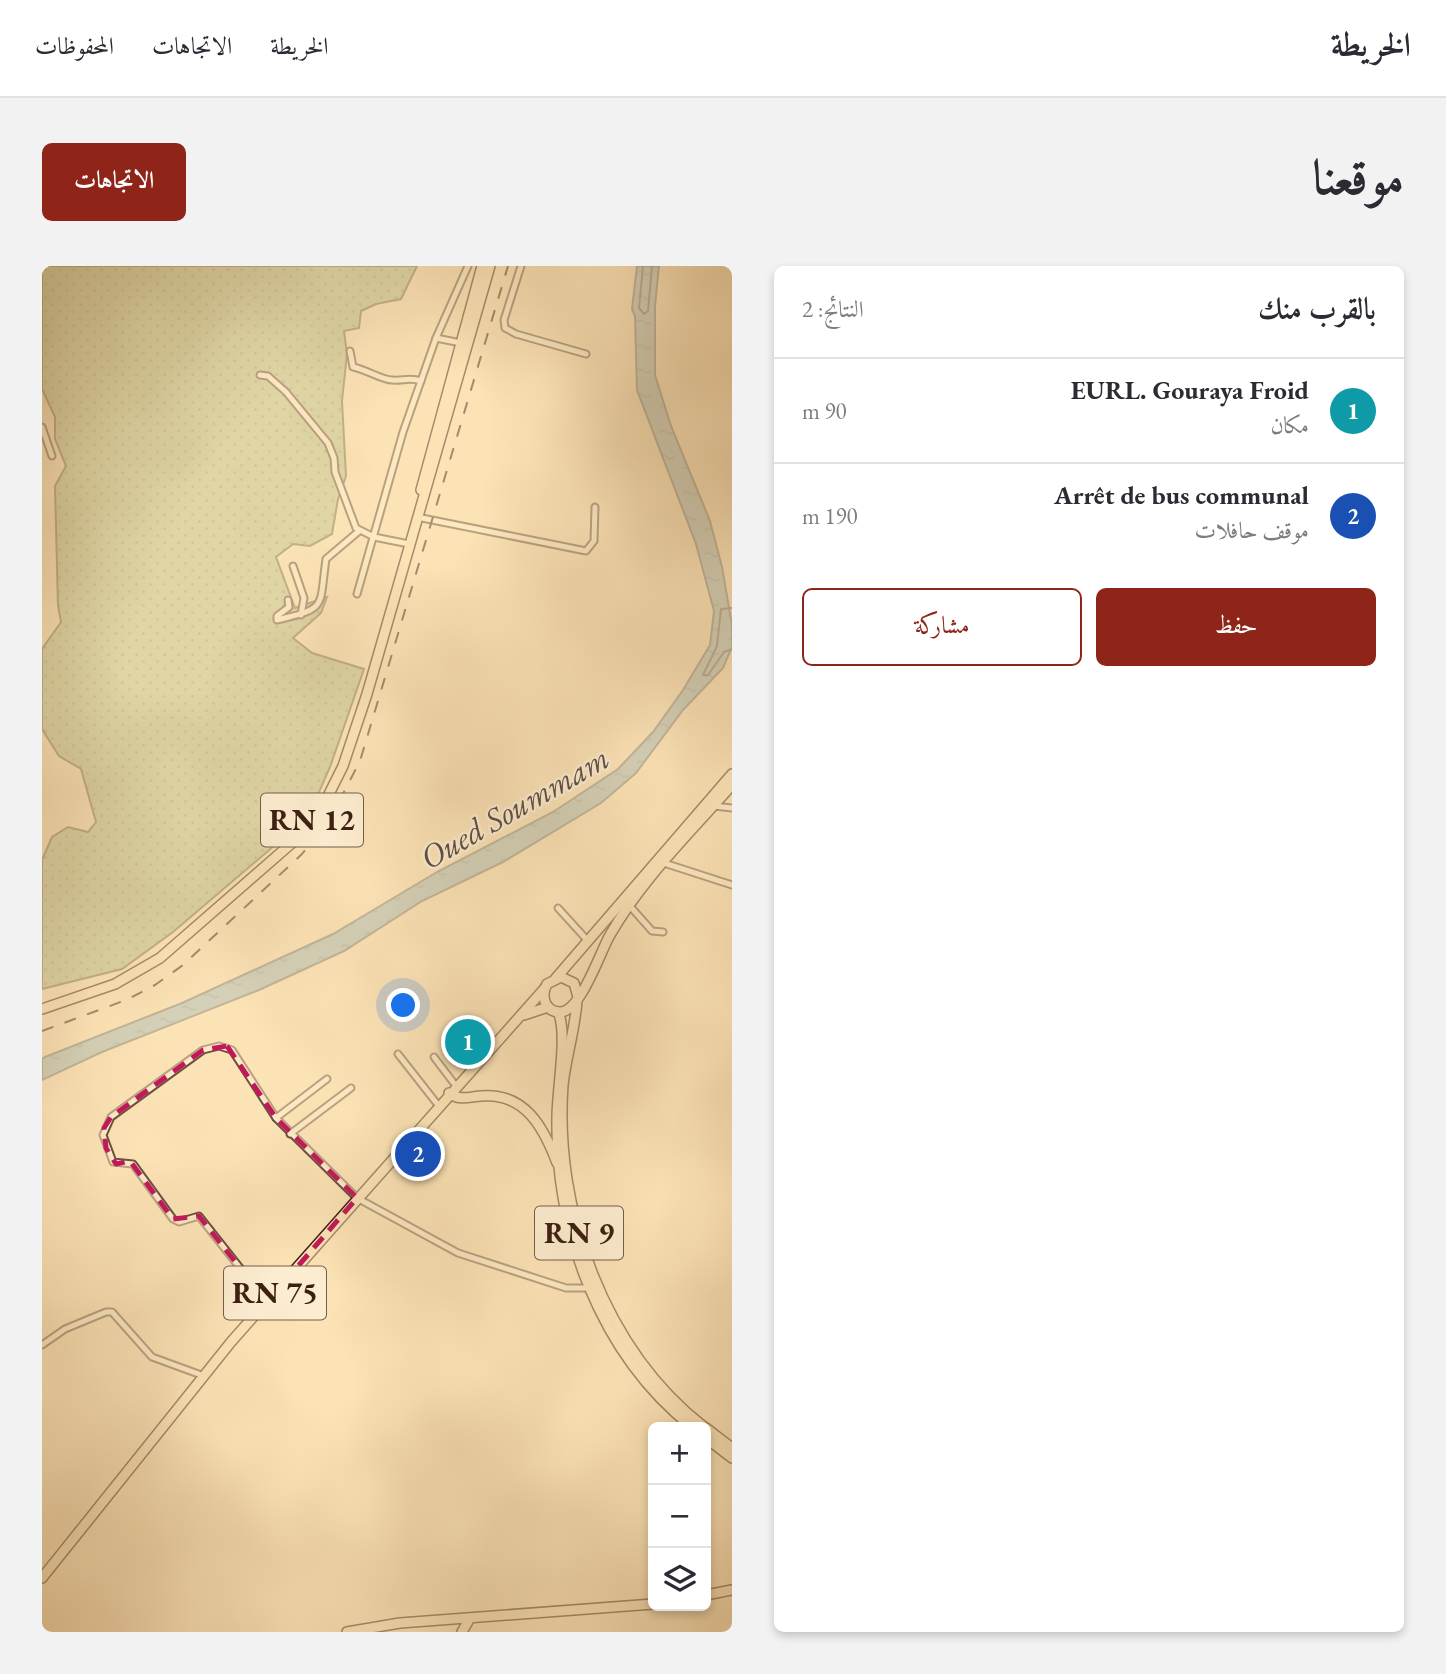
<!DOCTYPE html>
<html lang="ar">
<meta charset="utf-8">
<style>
:root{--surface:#fff;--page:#f2f2f3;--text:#2b2b33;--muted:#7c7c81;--line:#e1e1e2;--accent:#8f2418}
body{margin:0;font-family:"EB Garamond",Amiri,serif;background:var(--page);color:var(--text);direction:rtl}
.controls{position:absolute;right:21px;bottom:21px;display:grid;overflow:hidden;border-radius:10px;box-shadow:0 4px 10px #0003}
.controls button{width:63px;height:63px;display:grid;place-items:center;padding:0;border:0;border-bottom:2px solid var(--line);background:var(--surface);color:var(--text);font:35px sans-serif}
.you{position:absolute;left:362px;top:740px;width:24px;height:24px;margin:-18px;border:5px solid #fff;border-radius:50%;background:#1a73e8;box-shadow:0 0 0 10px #1a73e833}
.badge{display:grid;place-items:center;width:46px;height:46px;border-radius:50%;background:var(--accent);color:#fff;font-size:23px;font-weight:700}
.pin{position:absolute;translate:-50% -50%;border:4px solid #fff;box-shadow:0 2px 7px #0006}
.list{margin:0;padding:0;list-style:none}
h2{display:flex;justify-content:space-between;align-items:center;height:91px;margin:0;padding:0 28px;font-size:30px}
h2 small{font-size:23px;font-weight:400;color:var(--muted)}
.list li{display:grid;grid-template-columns:46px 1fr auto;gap:21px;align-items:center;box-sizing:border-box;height:105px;padding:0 28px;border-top:2px solid var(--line)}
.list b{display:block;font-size:26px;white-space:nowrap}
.list p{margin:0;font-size:23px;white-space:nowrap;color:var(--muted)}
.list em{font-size:23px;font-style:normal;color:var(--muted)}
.actions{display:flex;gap:14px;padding:21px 28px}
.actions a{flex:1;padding:16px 0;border:2px solid var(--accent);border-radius:10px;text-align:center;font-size:24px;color:var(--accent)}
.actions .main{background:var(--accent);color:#fff}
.icon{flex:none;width:38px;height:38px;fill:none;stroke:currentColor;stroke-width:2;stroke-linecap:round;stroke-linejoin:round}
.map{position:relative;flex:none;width:690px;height:1366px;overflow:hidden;direction:ltr;border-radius:10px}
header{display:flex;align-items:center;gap:42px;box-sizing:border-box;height:98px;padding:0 35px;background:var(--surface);border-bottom:2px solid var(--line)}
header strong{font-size:33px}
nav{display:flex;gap:38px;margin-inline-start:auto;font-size:24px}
.intro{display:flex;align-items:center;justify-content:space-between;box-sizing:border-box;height:168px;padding:0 42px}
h1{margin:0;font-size:49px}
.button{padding:18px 32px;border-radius:10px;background:var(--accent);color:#fff;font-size:24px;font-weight:700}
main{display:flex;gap:42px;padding:0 42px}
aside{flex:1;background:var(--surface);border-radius:10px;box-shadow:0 4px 10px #0003}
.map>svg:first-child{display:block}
.grass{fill:url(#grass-dots);stroke:#7c7251;stroke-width:2}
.water{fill:url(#water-ripples);stroke:#7c7d77;stroke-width:2}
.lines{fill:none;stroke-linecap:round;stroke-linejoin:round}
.shore{stroke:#716d66;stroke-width:2}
.minor-casing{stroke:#6c503b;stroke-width:9}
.primary-casing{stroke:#3c1f12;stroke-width:12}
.trunk-casing{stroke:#3c1f12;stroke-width:12}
.minor{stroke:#fdedd0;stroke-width:5}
.primary{stroke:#fce3b6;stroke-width:9}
.trunk{stroke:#fce3b6;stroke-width:9}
.rail{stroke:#3c1f12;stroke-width:2;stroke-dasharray:12 12;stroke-linecap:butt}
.marked{fill:none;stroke:#c2185b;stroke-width:5;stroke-dasharray:14 9;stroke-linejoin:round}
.labels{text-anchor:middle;stroke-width:5;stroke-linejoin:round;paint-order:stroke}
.shield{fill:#fdedd0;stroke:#765d4b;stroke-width:2}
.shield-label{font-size:30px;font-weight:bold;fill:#3c1f12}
.water-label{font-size:33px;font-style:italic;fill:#5c4e44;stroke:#fdedd0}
</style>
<header>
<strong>الخريطة</strong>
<nav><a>الخريطة</a><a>الاتجاهات</a><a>المحفوظات</a></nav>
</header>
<div class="intro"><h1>موقعنا</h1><a class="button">الاتجاهات</a></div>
<main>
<aside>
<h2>بالقرب منك<small>النتائج: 2</small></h2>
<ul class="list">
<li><span class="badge" style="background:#0f9aa8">1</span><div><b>EURL. Gouraya Froid</b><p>مكان</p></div><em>90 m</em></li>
<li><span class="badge" style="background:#1a4fb4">2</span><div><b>Arrêt de bus communal</b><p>موقف حافلات</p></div><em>190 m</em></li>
</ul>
<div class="actions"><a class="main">حفظ</a><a>مشاركة</a></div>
</aside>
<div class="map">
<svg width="690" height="1366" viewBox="0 0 690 1366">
<defs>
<pattern id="grass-dots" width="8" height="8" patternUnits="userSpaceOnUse" patternTransform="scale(1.75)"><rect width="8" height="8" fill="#bcc490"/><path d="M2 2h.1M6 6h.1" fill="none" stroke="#a2a87b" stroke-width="1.8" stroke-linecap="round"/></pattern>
<pattern id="water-ripples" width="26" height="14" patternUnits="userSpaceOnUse" patternTransform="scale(1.75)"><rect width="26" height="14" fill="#a6bbba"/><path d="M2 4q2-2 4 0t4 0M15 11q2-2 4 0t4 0" fill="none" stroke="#90a09f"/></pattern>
</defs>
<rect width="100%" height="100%" fill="#fce3b6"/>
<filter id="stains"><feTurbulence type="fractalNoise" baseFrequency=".00286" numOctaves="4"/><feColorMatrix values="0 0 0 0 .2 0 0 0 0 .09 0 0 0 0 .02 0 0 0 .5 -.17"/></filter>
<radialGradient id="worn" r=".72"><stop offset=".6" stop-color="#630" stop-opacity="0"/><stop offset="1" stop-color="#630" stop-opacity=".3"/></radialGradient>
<!-- grass -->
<path class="grass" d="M0,0h375l-16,33 -25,5 -15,7 -2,17 -15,3 3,23 -5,47 4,75 -8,23 -6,35 -22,12 -17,-2 -17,13 19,51 32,-11 -6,16 -28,25 19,15 52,16 -34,98 -11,25 -24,36 -122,104 -51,37 -80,20v-129l10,-23 16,-10 20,5 8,-10 -15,-53 -22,-13 -17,-27v-80l19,-27 -3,-16 -3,-120 11,-20 -11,-27v-22l-13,-28z"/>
<!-- water -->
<path class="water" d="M595,0h22l-4,40v69l16,51 39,95 12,46 10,58v22l-9,21 -40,42 -47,63 -35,30 -98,59 -81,39 -78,50 -85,39 -157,62 -60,28v-21l3,-2 137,-54 151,-69 104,-62 116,-60 65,-43 35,-37 30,-42 27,-45 4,-34 -18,-67 -59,-154 -2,-74 -3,-7z"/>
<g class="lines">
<!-- shore -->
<g class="shore">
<path d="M601,0l-4,42 5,6 4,-3 4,-45"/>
<path d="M690,342l-11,1 -4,37 -14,29h5l16,-23 8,-3"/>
</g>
<defs>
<g id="minor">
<path d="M479,0l-17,54 1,8 11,6 70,20"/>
<path d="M394,72l25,5"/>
<path d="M308,85l3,16c12,2 29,13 39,13 11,1 18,-3 29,1"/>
<path d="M218,109l8,1 18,16 42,51 6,15 1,14 21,56 18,9 35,7"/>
<path d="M0,161l10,29"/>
<path d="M375,251l169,34 8,-10 1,-34"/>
<path d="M251,300l11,32 -3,17"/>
<path d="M315,328l46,-162 33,-94 32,-72"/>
<path d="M246,334l1,7 -12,9v4c51,-12 42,-12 49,-61l33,-28"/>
<path d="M672,540l18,2"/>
<path d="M622,597l68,22"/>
<path d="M587,639l23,26 11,1"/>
<path d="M516,642l30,33"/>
<path d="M356,788l40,51"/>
<path d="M392,791l22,29"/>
<path d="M234,852l51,-39"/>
<path d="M248,868l61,-46"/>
<path d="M225,1036l-68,-86 -20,6 -6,-3 -40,-55 -20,-2 -10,-27 8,-18 92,-67 16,-4 13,4 44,68 81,80 101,55 108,35h24"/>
<path d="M0,1079l23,-16 41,-17h6l40,45 52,19"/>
</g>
<g id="primary">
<path d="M482,749l24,-8"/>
<path d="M407,827c10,8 20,4 32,3 44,-4 63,32 76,67"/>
<path d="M0,1312l189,-236 314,-354"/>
<path d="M664,1329l26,-5"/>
<path d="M305,1366l53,-9 253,-19"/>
<path d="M420,1366l8,-14"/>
</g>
<g id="trunk">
<path d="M379,224l61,-224"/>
<path d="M514,712l176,-204"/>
<path d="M536,731l-4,-14 -13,-6 -14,7c-6,11 -3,27 12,28 21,2 41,-60 51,-77 32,-56 80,-102 122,-150"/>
<path d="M535,735c-2,29 -11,56 -14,84 -9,125 41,264 141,342"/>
<path d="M0,743l73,-25 45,-26 133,-116 34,-44 16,-32 24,-72 123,-428"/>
<path d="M516,746c10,21 -1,77 -1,105 -2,114 43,237 135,310"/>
<path d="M664,1162l26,20"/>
<path d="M664,1172l26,20"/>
</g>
</defs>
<!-- minor casing -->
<use href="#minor" class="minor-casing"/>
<!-- primary casing -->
<use href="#primary" class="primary-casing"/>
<!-- trunk casing -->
<use href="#trunk" class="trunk-casing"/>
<!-- minor -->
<use href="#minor" class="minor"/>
<!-- primary -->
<use href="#primary" class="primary"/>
<!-- trunk -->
<use href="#trunk" class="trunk"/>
<!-- rail -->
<path class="rail" d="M0,765l84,-31 29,-15 28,-20 119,-111 29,-37 29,-56 148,-495"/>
</g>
<!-- marked area -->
<path d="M0 0H690V1366H0ZM185,780l49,72 81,80 -90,104 -68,-86 -26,3 -43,-58 -14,3 -10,-16 -2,-20 7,-11 92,-67z" fill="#fce3b6" fill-opacity=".55" fill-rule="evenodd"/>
<path class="marked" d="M185,780l49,72 81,80 -90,104 -68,-86 -26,3 -43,-58 -14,3 -10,-16 -2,-20 7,-11 92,-67z"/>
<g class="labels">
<!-- shield labels -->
<g class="shield">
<rect x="219" y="527.5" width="102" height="53" rx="5"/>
<rect x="493" y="940.5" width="88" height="53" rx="5"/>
<rect x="182" y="1000.5" width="102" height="53" rx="5"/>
</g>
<g class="shield-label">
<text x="270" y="564">RN 12</text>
<text x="537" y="977">RN 9</text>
<text x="233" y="1037">RN 75</text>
</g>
<!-- water labels -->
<g class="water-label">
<text transform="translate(472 541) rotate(-30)" y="12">Oued Soummam</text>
</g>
</g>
<rect width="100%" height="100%" filter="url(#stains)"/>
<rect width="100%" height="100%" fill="url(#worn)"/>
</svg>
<div class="controls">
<button>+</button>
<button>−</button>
<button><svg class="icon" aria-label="layers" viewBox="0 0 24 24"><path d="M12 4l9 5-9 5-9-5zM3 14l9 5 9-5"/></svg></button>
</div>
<div class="you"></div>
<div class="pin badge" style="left:426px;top:776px;background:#0f9aa8">1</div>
<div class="pin badge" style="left:376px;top:888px;background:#1a4fb4">2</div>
</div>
</main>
